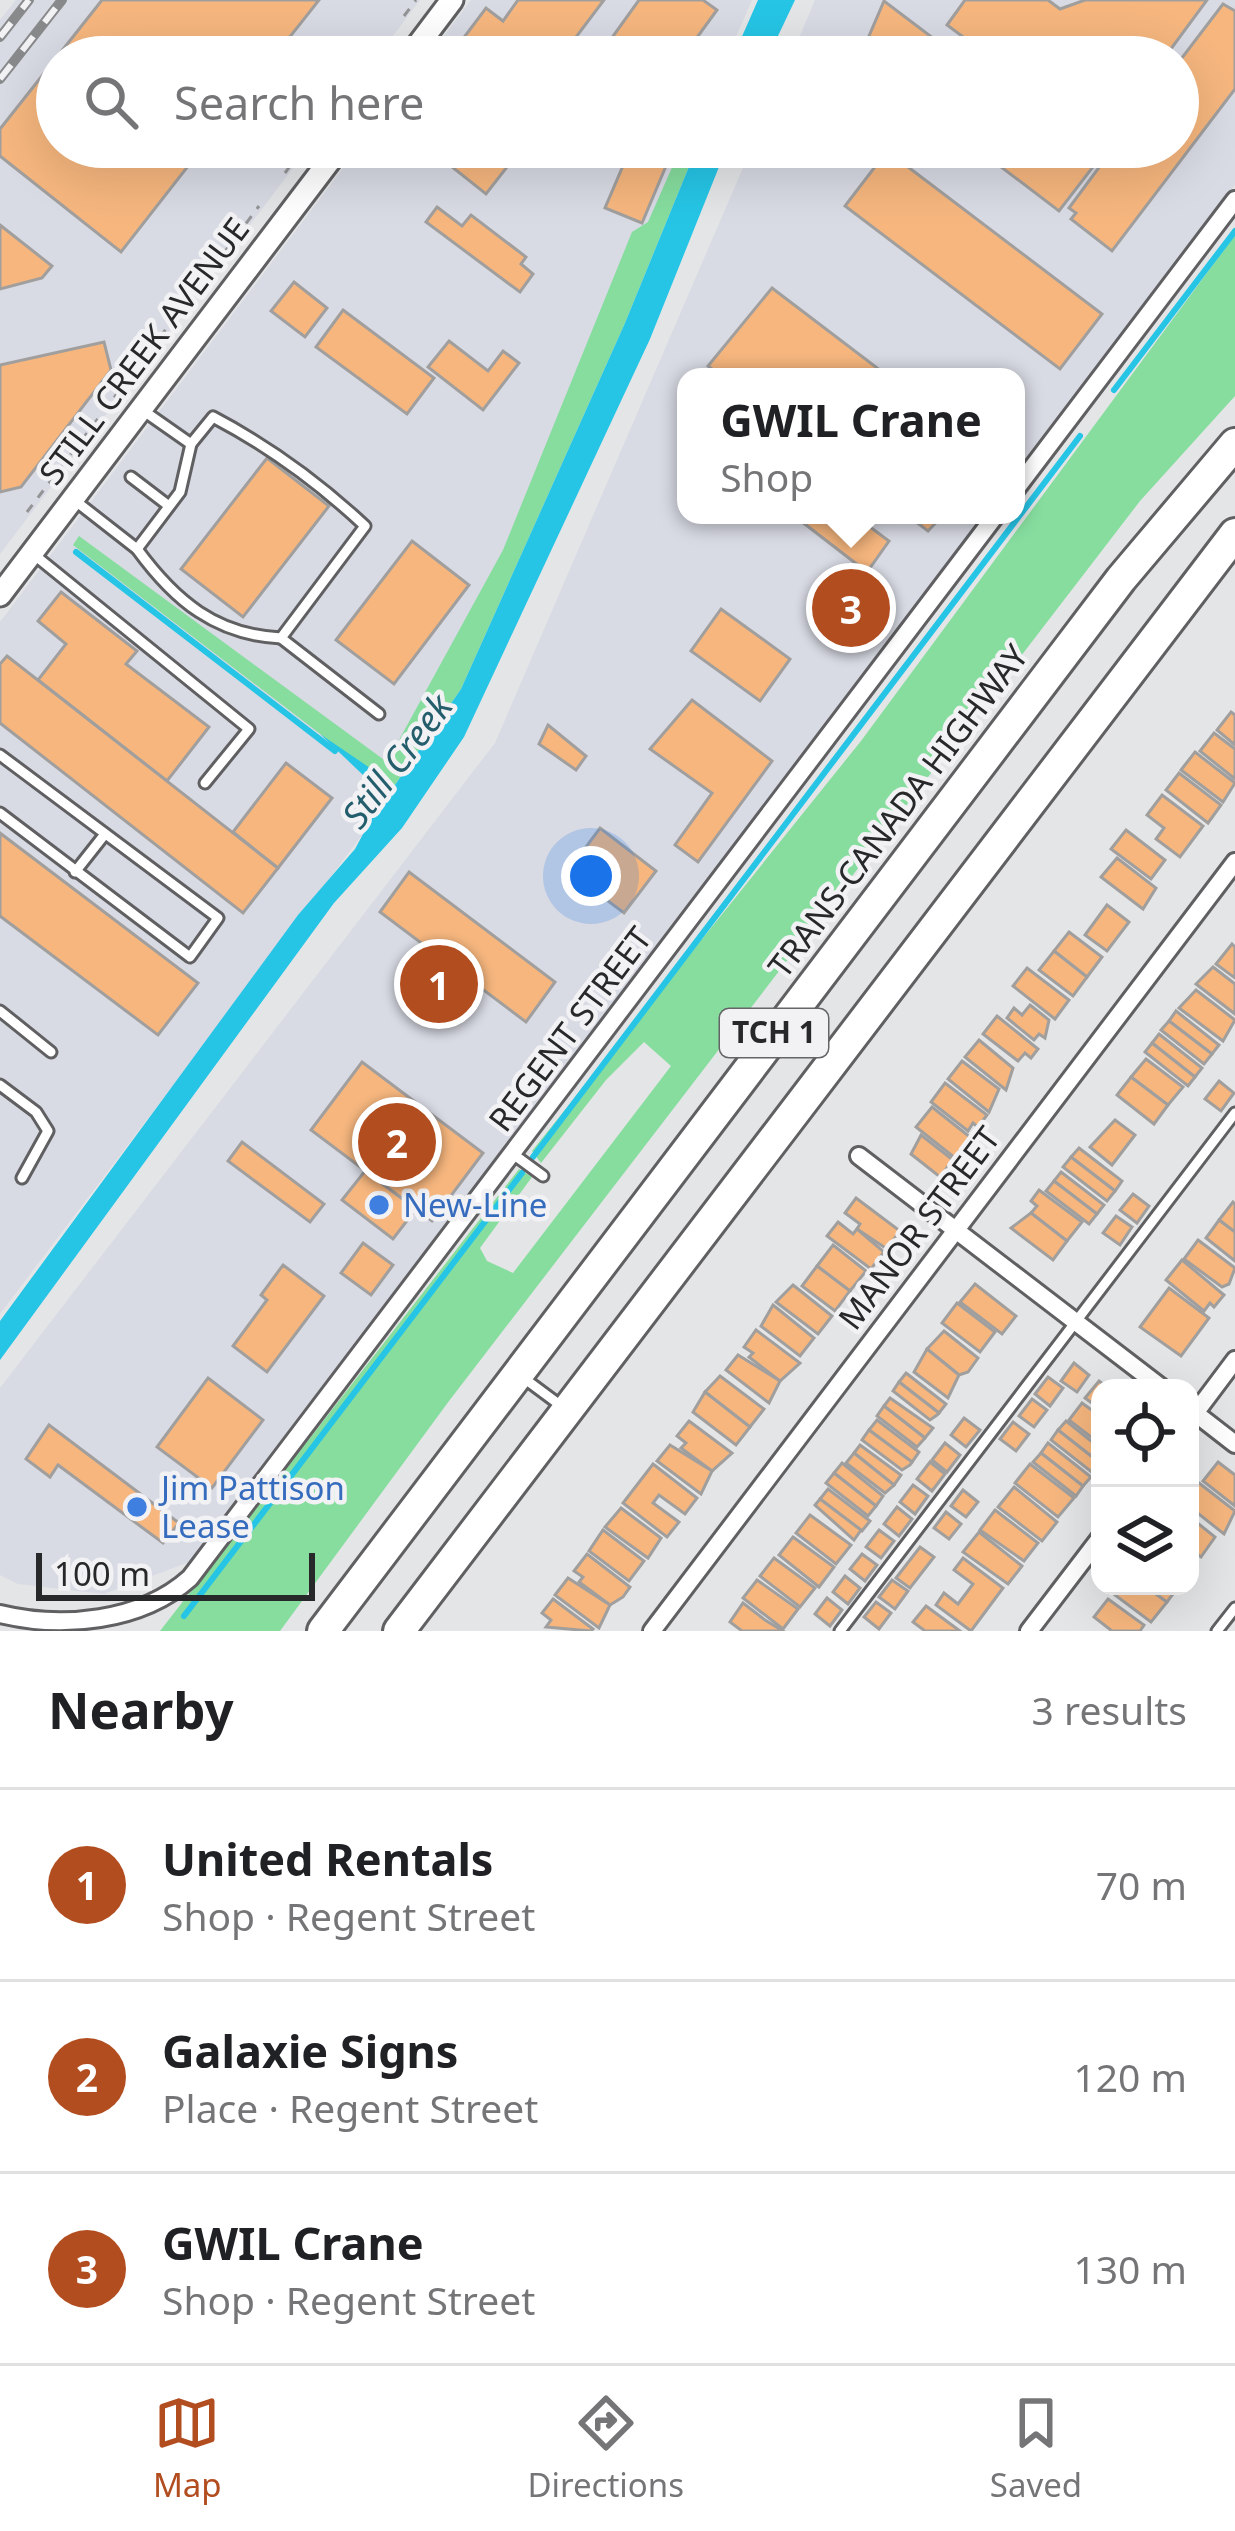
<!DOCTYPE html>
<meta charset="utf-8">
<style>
:root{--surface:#fff;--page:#f6f6f6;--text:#202124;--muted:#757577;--line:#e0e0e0;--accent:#b24d20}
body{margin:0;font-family:"Noto Sans",sans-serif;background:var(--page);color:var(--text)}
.controls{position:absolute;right:36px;bottom:36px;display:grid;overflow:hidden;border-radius:24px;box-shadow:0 12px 48px #0002}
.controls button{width:108px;height:108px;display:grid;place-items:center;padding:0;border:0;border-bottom:3px solid var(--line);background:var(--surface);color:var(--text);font:60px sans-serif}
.scale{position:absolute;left:36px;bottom:30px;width:279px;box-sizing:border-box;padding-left:12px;border:6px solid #272829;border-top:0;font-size:33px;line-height:42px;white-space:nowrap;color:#272829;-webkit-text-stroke:9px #f2f2f5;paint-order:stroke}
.you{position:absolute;left:591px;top:876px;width:42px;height:42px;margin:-30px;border:9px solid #fff;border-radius:50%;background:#1a73e8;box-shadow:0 0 0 18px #1a73e833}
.badge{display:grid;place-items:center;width:78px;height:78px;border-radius:50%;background:var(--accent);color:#fff;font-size:39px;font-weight:700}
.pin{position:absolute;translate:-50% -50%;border:6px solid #fff;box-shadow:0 3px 12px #0006}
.popup{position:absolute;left:677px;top:368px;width:348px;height:156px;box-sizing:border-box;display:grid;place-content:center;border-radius:24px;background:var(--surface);filter:drop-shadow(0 3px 9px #0005);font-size:39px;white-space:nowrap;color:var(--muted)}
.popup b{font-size:45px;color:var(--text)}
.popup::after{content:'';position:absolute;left:50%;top:100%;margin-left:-24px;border:24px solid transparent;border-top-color:var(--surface)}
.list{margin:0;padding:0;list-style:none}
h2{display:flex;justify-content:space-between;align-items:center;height:156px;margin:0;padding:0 48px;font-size:51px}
h2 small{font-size:39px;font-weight:400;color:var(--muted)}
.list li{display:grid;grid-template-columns:78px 1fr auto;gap:36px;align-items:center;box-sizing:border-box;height:192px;padding:0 48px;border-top:3px solid var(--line)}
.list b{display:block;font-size:45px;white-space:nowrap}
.list p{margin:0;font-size:39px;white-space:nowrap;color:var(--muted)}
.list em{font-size:39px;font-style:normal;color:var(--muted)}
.icon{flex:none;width:66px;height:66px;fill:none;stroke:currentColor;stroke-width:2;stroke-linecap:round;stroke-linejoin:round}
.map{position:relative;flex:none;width:1235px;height:1631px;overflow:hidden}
.search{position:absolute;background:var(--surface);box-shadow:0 12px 48px #0002;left:36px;right:36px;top:36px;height:132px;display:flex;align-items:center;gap:30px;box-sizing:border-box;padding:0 42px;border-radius:66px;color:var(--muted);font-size:45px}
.sheet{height:732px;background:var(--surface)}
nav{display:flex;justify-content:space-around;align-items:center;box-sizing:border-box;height:168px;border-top:3px solid var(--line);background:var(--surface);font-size:33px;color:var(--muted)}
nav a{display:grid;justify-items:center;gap:6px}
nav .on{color:var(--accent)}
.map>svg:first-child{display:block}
.built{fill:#d8dae4}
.green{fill:#86dd9e}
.water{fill:#26c5e6}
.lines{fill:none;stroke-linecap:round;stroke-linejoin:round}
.stream{stroke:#26c5e6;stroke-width:6}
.building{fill:#f6b67e;stroke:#a19f9e;stroke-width:3}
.service-casing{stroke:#606062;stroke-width:15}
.minor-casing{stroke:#606062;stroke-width:22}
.tertiary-casing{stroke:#606062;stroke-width:27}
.motorway-casing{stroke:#606062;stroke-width:36}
.path{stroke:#939496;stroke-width:3;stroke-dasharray:9 9;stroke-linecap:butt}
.service{stroke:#fff;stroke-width:9}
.minor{stroke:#fff;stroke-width:16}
.tertiary{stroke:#fff;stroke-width:21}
.motorway{stroke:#fff;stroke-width:30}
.rail-casing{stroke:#88898a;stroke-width:10}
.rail{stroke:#f2f2f5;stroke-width:6;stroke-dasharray:18;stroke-linecap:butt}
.shop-dot{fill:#3f7fe0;stroke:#f2f2f5;stroke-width:4.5}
.labels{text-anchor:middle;stroke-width:9;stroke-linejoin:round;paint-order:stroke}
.shield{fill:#f2f2f5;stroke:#646566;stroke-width:3}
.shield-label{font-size:30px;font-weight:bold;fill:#272829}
.street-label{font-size:33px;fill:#272829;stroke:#f2f2f5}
.shop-label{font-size:33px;fill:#366cbe;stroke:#f2f2f5;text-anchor:start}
.water-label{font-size:36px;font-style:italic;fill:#245e6c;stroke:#f2f2f5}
</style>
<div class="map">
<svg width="1235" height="1631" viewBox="0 0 1235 1631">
<rect width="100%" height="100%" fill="#e4e5e7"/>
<!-- built -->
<g class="built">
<path d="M16,0h404l-43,57h-320v90h252l-309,407v-534z"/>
<path d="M471,0h281l-25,57h-299z"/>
<path d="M815,0h420v185l-219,288v-96h-330v138h298l-795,1047 -85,32 -86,-10 -18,-9v-187l495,-645 257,-596h426v-90h-387z"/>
<path d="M359,147h329l-257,597 -431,570v-692z"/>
</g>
<!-- green -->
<g class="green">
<path d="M681,147h16l-72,176 -164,366 -66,96 -46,-29 -276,-211 6,-9 308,226 116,-212 129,-318 16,-10z"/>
<path d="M1235,235v161l-95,105 -691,900 -169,230h-120l359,-462 13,8 -52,71 7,13 26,12 158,-207 -27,-24 -38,38 -65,83 -9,-12 329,-410z"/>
</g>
<!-- water -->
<g class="water">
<path d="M758,0h37l-27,57h-35z"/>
<path d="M697,147h30l-77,192 -186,398 -62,91 -68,75 -334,457v-39l298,-406 57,-66 29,-54 -64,-61 75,51 66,-96 164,-366z"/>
</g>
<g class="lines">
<!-- stream -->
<g class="stream">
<path d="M1114,390l121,-159"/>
<path d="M76,552l259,199"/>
<path d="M533,1157l547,-721"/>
<path d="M184,1616l338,-443"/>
</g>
</g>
<!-- building -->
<g class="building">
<path d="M102,0h217l-45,57h-217v90h146l-82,105 -121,-96v-27z"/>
<path d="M518,0h86l-43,57h-93l-12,-9 30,-40 17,13z"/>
<path d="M639,0h64l14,10 -32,44 -20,-14 -12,17h-55z"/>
<path d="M965,0h83l12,9 25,-9h122l-42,57h-175l-43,-32z"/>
<path d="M884,1l74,56h-98z"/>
<path d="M1223,4l12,7v78l-123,162 -41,-32 5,-6 -7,-5 45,-61h64v-84z"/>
<path d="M427,147h54l26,20 -21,27z"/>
<path d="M631,147h43l-32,76 -37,-15z"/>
<path d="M975,147h101l20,16 -37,48z"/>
<path d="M887,151l215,163 -42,55 -215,-163z"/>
<path d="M437,207l25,19 9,-11 55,42 -5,7 12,10 -13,18 -94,-70z"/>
<path d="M0,225l52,41 -10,12 -42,11z"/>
<path d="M294,282l33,26 -22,29 -34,-26z"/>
<path d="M772,288l117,89h-167l-14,-11z"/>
<path d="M343,310l91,68 -27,36 -91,-67z"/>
<path d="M449,341l39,30 15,-20 16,12 -36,47 -55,-43z"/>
<path d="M104,342l7,28 -90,117 -21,5v-127z"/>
<path d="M267,458l62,48 -86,111 -62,-48z"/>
<path d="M800,515h54l35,26 -22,31 -70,-54z"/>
<path d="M907,515h36l-15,16z"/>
<path d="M412,541l57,44 -75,99 -58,-44z"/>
<path d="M851,578l33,26 -28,36 -33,-25z"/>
<path d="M61,592l76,59 -11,13 83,63 -42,54 -129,-101 28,-36 -28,-23z"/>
<path d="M721,609l69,50 -30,42 -69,-50z"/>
<path d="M7,656l271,212 -35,45 -243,-190v-59z"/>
<path d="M692,700l80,61 -74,101 -23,-17 37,-52 -62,-44z"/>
<path d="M1231,712l4,3v30l-18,-15z"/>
<path d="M548,725l38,31 -10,14 -37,-26z"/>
<path d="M1214,733l21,16v30l-35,-28z"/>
<path d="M1195,752l40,31 -12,19 -42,-32z"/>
<path d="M286,763l46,35 -54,70 -45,-36z"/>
<path d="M1179,773l42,32 -13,18 -42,-33z"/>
<path d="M1162,795l41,31 -23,31 -24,-18 8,-11 -17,-13z"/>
<path d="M600,828l56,43 -32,42 -56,-42z"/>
<path d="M1126,830l39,30 -14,19 -40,-30z"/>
<path d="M0,833l198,150 -40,52 -158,-119z"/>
<path d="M1117,858l39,30 -13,21 -42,-32z"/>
<path d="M409,872l146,110 -29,40 -146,-110z"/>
<path d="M1107,905l22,17 -22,29 -22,-16z"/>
<path d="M1069,932l33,25 -15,20 -33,-26z"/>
<path d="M1232,944l3,3v31l-19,-14z"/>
<path d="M1054,951l33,26 -14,19 -34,-26z"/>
<path d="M1213,967l22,17v30l-39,-30z"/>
<path d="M1027,968l42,32 -14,19 -42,-33z"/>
<path d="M1196,990l39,30 -12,21 -44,-33z"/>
<path d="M1030,1005l19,15 -4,18 -6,-4 -5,6 -27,-22 7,-10 8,7z"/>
<path d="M1176,1011l43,34 -7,9 -43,-33z"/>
<path d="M997,1016l41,33 -7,9 -6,-5 -7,8 -35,-27z"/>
<path d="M1169,1021l43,33 -8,10 -43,-34z"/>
<path d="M1159,1034l43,34 -7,9 -43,-34z"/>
<path d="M979,1040l34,28 -7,22 -41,-33z"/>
<path d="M1152,1043l43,34 -7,9 -43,-34z"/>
<path d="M1146,1059l37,28 -15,18 -37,-28z"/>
<path d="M962,1061l37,28 -10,23 -41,-33z"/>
<path d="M362,1062l121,91 -51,68 -121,-91z"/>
<path d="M1131,1077l37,28 -14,19 -37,-29z"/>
<path d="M1219,1081l15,12 -13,18 -16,-12z"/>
<path d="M945,1083l42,32 -9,12 -5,-4 -5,8 -37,-29z"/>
<path d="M932,1107l38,30 -15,21 -39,-31z"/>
<path d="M1115,1120l20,15 -23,30 -22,-18z"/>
<path d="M921,1135l32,25 -13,17 -29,-23z"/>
<path d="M242,1142l82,62 -14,18 -82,-61z"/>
<path d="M1079,1148l43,33 -7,10 -44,-34z"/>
<path d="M1071,1157l44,34 -8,10 -44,-34z"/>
<path d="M365,1171l51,38 -23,30 -51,-39z"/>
<path d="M1061,1172l43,33 -7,9 -43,-33z"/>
<path d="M1054,1181l43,33 -8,10 -43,-33z"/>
<path d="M1039,1190l43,32 -15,19 -36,-28 6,-7 -6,-5z"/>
<path d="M1133,1194l16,12 -12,17 -17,-13z"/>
<path d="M856,1198l44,33 -13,18 -30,-20 3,-5 -15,-11z"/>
<path d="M1233,1202l2,2v28l-16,-12z"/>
<path d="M1031,1213l36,28 -14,19 -42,-32z"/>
<path d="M1116,1216l16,11 -12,18 -17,-12z"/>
<path d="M1219,1220l16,12v29l-29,-23z"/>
<path d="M838,1222l15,12 4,-5 27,23 -13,17 -44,-33z"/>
<path d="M1198,1240l37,28 -6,16 -7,3 -38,-28z"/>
<path d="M363,1243l30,22 -22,30 -30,-22z"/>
<path d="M833,1245l33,26 -16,20 -33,-25z"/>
<path d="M1182,1260l42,35 -10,12 -4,-4 -6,8 -38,-31z"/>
<path d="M283,1265l41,31 -57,76 -34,-26 34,-46 -6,-5z"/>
<path d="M817,1266l33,25 -15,20 -33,-25z"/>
<path d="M975,1284l41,32 -14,18 -42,-32z"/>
<path d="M793,1285l39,31 -14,18 -42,-32z"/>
<path d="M1169,1288l40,30 -28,38 -41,-29z"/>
<path d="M957,1303l38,29 -15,20 -38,-29z"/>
<path d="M773,1305l41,33 -14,18 -39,-30z"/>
<path d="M756,1330l44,33 -20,18 -31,-24 4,-4 -9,-6z"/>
<path d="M944,1331l34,27 -10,14 -9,3 -32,-26z"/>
<path d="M927,1349l32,26 -11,23 -34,-26z"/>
<path d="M738,1355l42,26 -11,22 -43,-33z"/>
<path d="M1074,1363l15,12 -12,17 -16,-11z"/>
<path d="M906,1373l40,31 -7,9 -40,-31z"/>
<path d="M720,1376l44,33 -14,18 -45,-35z"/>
<path d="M1048,1377l15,11 -13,18 -15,-12z"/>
<path d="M208,1378l55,42 -51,68 -55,-41z"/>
<path d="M1099,1381l9,7h-8v21l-15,-11z"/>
<path d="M899,1382l40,31 -2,2 -7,5 -37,-29z"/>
<path d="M705,1392l45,35 -14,18 -43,-33z"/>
<path d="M890,1398l43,30 -8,10 -41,-32z"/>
<path d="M1032,1399l15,11 -13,17 -15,-11z"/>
<path d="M1082,1403l18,13v28l-31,-24z"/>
<path d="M884,1406l41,32 -8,9 -40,-31z"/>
<path d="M964,1418l16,12 -14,17 -15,-12z"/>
<path d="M877,1420l42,32 -7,10 -43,-32z"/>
<path d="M689,1421l43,32 -20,18 -31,-23 5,-5 -9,-7z"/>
<path d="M1066,1421l34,27v15l-42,-33z"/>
<path d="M1013,1422l16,12 -13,17 -16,-12z"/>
<path d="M49,1425l130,98 -16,20 -105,-78 -8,12 -24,-18z"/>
<path d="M869,1430l43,32 -2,3 -8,5 -40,-30z"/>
<path d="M1058,1430l42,33 -7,10 -42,-33z"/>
<path d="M945,1443l15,12 -13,17 -15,-12z"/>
<path d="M1048,1443l43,34 -8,9 -42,-33z"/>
<path d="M670,1445l42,26 -11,23 -44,-33z"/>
<path d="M860,1445l41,30 -7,10 -40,-32z"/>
<path d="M854,1453l40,32 -2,2 -7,6 -39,-30z"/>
<path d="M1041,1453l42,33 -7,10 -43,-34z"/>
<path d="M930,1462l15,12 -13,17 -15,-12z"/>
<path d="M1218,1462l17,13v31l-32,-25z"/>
<path d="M842,1463l41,33 -7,10 -42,-33z"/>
<path d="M653,1464l44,34 -12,16 -26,-19 -6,8 26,19 -12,15 -44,-34z"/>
<path d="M1030,1464l44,34 -16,19 -43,-34z"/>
<path d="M834,1473l42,33 -8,10 -42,-33z"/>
<path d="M1199,1483l36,28 -11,23 -34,-27v-13z"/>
<path d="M913,1485l15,11 -13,18 -15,-12z"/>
<path d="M1014,1487l43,35 -15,19 -44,-34z"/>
<path d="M828,1489l42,32 -8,10 -42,-32z"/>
<path d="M963,1490l15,12 -12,15 -15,-11z"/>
<path d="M820,1499l41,31 -7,10 -39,-35z"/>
<path d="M897,1507l15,12 -13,17 -15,-12z"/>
<path d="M621,1508l40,30 -13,20 -43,-31z"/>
<path d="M995,1510l43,33 -14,18 -44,-31z"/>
<path d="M946,1512l15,12 -12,15 -15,-11z"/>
<path d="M810,1515l41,30 -15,19 -40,-31z"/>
<path d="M1190,1517l25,20 -14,20 -11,-8z"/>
<path d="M603,1530l41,31 -15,20 -40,-30z"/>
<path d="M879,1530l15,11 -13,17 -15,-11z"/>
<path d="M979,1532l43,34 -14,18 -45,-32z"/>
<path d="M793,1537l41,30 -15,20 -40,-32z"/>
<path d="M920,1547l14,10 -24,31 -14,-10z"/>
<path d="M587,1554l43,33 -7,10 -13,8 -31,-23 4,-5 -9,-6z"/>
<path d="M862,1554l15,11 -12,16 -15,-12z"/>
<path d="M774,1558l41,30 -15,19 -40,-31z"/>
<path d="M963,1558l40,30 -32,43 -35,-26 8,-12 14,11 15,-20 -19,-14z"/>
<path d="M845,1576l15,12 -12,16 -15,-12z"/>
<path d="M568,1578l42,27 -11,23 -44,-33z"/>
<path d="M757,1580l41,29 -15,20 -40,-31z"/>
<path d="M892,1580l16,11 -13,18 -16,-12z"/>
<path d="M1122,1586h23l22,16 -16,20 -36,-27z"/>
<path d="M1145,1586h34l-12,16z"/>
<path d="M827,1598l15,12 -12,16 -15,-12z"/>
<path d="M553,1599l40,30 -2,2 -45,-4 5,-7 -9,-7z"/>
<path d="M1108,1599l36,26 -4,6h-28l-18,-14z"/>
<path d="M876,1602l15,11 -12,16 -15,-12z"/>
<path d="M743,1603l22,17 18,11h-41l-12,-9z"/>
<path d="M926,1606l34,25h-35l-12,-9z"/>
</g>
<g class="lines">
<defs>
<g id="service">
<path d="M131,477l38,29"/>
<path d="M73,499l64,50 43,-57 11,-48"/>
<path d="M137,549c38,52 79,86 144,89l84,-112c-47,-44 -95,-79 -152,-109l-22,27 -50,-35"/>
<path d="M32,553l217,176 -44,54"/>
<path d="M281,638l98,76"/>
<path d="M0,755l218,163 -28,39 -190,-144"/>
<path d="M75,872l30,-38"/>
<path d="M0,1011l51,41"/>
<path d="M0,1085l36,27 12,19 -26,47"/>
<path d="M513,1154l30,22"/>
<path d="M525,1379l39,29"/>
<path d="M840,1631l395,-518"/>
<path d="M1217,1631l18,-23"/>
</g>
<g id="minor">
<path d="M1016,489l219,-289"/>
<path d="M859,1156l303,232"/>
<path d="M1190,1409l45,35"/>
<path d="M1190,1420l45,-60"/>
<path d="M0,1614c62,15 141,8 190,-36l806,-1063"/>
<path d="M652,1631l583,-769"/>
<path d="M1029,1631l71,-93"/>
</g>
<g id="tertiary">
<path d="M409,57l43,-57"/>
<path d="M0,595l340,-448"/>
</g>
<g id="motorway">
<path d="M323,1631l798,-1052 114,-135"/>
<path d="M399,1631l836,-1097"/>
</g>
</defs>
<!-- service casing -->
<use href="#service" class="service-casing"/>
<!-- minor casing -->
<use href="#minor" class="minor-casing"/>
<!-- tertiary casing -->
<use href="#tertiary" class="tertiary-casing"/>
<!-- motorway casing -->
<use href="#motorway" class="motorway-casing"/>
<!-- path -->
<g class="path">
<path d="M404,16l12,-16"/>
<path d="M285,173l19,-26"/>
<path d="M203,281l56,-75"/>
<path d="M160,337l25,-33"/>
<path d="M27,512l114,-150"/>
</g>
<!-- service -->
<use href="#service" class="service"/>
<!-- minor -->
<use href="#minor" class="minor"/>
<!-- tertiary -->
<use href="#tertiary" class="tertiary"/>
<!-- motorway -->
<use href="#motorway" class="motorway"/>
<defs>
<g id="rail">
<path d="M0,37l29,-37"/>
<path d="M0,79l62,-79"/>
</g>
</defs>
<!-- rail casing -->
<use href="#rail" class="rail-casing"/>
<!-- rail -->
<use href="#rail" class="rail"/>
</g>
<!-- markers -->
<g class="shop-dot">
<circle cx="379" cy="1205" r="12"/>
<circle cx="137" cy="1507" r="12"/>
</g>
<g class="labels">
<!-- shield labels -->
<rect class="shield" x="720" y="1009" width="108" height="48" rx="9"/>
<g class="shield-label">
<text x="774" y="1043">TCH 1</text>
</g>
<!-- street labels -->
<g class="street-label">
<text transform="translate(144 351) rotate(-53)" y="12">STILL CREEK AVENUE</text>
<text transform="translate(898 811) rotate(-53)" y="12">TRANS-CANADA HIGHWAY</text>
<text transform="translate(570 1029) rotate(-53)" y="12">REGENT STREET</text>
<text transform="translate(919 1228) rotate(-53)" y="12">MANOR STREET</text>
</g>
<!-- shop labels -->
<g class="shop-label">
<text x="403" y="1217">New-Line</text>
<text x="161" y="1500">Jim Pattison<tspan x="161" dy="38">Lease</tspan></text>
</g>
<!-- water labels -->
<g class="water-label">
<text transform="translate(397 761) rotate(-53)" y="13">Still Creek</text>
</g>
</g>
</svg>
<div class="controls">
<button><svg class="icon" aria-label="locate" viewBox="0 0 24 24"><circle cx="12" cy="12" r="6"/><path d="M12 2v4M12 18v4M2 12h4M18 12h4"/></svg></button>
<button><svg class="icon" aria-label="layers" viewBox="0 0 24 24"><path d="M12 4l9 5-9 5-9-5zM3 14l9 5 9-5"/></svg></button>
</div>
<div class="scale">100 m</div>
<div class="you"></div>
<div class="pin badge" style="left:439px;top:984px">1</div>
<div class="pin badge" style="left:397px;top:1142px">2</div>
<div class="pin badge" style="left:851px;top:608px">3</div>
<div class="popup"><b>GWIL Crane</b>Shop</div>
<div class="search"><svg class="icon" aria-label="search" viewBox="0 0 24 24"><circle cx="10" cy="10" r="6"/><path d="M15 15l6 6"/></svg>Search here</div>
</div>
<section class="sheet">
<h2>Nearby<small>3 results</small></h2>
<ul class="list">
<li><span class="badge">1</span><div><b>United Rentals</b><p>Shop · Regent Street</p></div><em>70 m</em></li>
<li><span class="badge">2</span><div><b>Galaxie Signs</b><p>Place · Regent Street</p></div><em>120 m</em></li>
<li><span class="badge">3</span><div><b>GWIL Crane</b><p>Shop · Regent Street</p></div><em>130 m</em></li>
</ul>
</section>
<nav>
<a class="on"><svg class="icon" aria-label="map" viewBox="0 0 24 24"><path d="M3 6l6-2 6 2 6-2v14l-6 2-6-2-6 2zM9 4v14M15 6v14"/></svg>Map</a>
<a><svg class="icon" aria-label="directions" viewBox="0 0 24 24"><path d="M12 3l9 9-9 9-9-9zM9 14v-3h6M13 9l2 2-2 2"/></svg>Directions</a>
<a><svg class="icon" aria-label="saved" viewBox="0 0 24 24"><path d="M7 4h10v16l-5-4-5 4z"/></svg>Saved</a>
</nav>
